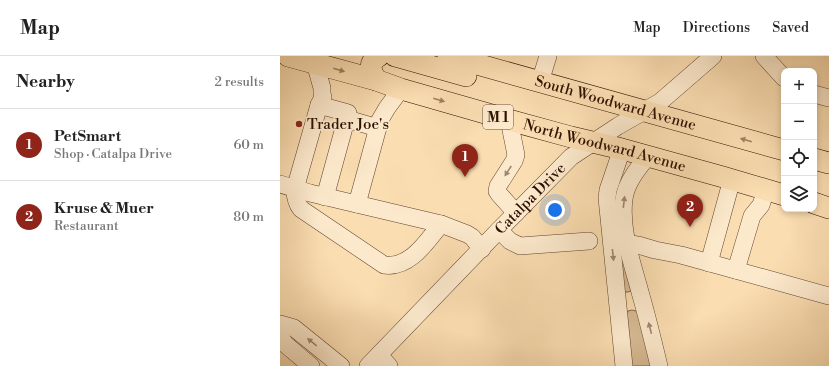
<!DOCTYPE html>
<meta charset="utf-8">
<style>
:root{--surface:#fff;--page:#f2f2f2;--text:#222;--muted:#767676;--line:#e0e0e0;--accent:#8f2418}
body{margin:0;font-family:"Libre Bodoni",serif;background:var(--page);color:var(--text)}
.controls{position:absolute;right:12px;top:12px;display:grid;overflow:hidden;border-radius:8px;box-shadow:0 2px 6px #0003}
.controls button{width:36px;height:36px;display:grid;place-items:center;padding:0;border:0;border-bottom:1px solid var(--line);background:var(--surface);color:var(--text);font:20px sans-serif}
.you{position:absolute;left:275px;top:154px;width:14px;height:14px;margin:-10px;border:3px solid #fff;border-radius:50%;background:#1a73e8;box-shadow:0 0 0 6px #1a73e833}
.badge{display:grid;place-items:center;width:26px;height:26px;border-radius:50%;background:var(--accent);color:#fff;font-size:13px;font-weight:700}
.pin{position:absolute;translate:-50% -33px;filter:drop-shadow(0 1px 2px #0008)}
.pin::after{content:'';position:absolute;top:21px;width:14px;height:12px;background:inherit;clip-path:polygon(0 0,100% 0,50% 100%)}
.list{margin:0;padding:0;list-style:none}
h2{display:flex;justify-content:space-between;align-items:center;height:52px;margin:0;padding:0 16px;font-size:17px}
h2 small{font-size:13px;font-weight:400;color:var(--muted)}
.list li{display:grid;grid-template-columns:26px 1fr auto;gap:12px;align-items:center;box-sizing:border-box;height:72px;padding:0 16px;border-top:1px solid var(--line)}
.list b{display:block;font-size:15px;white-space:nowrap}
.list p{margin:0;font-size:13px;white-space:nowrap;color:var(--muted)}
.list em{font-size:13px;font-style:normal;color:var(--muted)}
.icon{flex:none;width:22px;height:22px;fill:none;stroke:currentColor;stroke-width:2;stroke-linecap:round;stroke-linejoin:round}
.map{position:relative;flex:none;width:549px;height:310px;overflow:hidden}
header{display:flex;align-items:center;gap:24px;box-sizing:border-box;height:56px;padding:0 20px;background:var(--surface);border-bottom:1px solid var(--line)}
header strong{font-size:19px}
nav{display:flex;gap:22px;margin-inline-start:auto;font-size:14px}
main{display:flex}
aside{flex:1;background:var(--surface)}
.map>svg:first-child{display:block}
.green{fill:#d7ba93;stroke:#82654a}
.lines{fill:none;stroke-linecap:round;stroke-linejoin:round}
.minor-casing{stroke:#60432d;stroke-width:18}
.major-casing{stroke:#2d1001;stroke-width:22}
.minor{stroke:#fce9cc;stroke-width:17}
.major{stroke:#faddb1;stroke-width:21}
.oneway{fill:#9e8162}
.oneway2{fill:#9f8771}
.poi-dot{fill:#8f2418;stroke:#fce9cc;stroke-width:1.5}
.labels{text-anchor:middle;stroke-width:3.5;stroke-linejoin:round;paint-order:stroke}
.shield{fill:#fce9cc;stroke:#6b513e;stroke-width:1}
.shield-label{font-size:14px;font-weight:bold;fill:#2d1001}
.street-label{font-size:15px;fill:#2d1001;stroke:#fce9cc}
.poi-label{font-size:15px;fill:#2d1001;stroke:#fce9cc;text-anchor:start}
</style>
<header>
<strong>Map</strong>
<nav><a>Map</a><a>Directions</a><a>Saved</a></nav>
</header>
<main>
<aside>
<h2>Nearby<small>2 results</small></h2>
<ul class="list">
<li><span class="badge">1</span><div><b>PetSmart</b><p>Shop · Catalpa Drive</p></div><em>60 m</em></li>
<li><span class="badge">2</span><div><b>Kruse &amp; Muer</b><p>Restaurant</p></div><em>80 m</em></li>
</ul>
</aside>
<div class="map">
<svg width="549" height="310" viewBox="0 0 549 310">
<rect width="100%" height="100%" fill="#faddb1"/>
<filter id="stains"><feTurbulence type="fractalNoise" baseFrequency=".005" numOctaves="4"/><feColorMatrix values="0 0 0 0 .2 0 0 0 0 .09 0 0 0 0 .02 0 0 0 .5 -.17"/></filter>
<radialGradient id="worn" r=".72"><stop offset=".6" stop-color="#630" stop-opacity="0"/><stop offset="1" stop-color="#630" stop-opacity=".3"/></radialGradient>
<!-- green -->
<g class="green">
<path d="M338,125l4,2 9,108 -3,1h-4l-10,-102z"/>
<path d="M352,254l4,1 3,4 13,51h-23l-3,-52 2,-3z"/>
</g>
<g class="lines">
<defs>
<g id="minor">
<path d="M484,0l20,22"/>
<path d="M35,7l7,25v6l1,3 -4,8 -24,84c0,8 1,14 6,20l83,56c26,4 43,-24 57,-41"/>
<path d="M260,26l8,-26"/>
<path d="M534,38l15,4"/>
<path d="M39,49l29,8 -23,84"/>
<path d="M67,63l31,9"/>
<path d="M229,64l7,35 -2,6 -16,25 -1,5 2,3 17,19"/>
<path d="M342,93l-14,41 -1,8 17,168"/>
<path d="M368,100c-10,12 -22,27 -24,43 -4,31 8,63 16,93 7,24 13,49 19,74"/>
<path d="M0,128l30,9 131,31 26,10 5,3 10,12"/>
<path d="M77,148l23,-84 7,-12 14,-19"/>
<path d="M219,174l11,11 10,5 69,-5"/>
<path d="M347,187l11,2 17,5 26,5 148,41"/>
<path d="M429,207l23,-84"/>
<path d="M456,214l16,-54 9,-11 5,-15"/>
<path d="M0,268l14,4 47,38"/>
<path d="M0,280l5,8 26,22"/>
<path d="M99,299l10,11"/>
<path id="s1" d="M88,310l131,-136 72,-73 47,-31 42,-24 53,-46"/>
</g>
<g id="major">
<path id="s2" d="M8,0l88,24 25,9 108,31 62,17 51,12 101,28 61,18"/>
<path d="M115,0l71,20"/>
<path id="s3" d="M168,0l336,94"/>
<path d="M96,24c-5,-9 -9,-17 3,-24"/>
<path d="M534,103l15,4"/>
<path d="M534,147l15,5"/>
</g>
</defs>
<!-- minor casing -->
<use href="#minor" class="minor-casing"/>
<!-- major casing -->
<use href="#major" class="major-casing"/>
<!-- minor -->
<use href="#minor" class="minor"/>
<!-- major -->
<use href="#major" class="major"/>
</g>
<!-- one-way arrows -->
<defs><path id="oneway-solid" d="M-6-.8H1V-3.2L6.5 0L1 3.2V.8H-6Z"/></defs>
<g class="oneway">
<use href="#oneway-solid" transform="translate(59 14) rotate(16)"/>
<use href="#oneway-solid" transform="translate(159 44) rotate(16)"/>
<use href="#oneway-solid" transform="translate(466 84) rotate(-164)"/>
</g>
<g class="oneway2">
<use href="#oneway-solid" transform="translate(228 115) rotate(123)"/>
<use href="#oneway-solid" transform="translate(344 146) rotate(-83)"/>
<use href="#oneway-solid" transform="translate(333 199) rotate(84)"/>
<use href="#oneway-solid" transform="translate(370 272) rotate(-104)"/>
<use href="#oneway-solid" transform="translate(32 286) rotate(-141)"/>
</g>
<!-- markers -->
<circle class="poi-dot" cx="19" cy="68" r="4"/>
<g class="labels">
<!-- shield labels -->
<rect class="shield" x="203" y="49" width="30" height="24" rx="3"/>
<g class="shield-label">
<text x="218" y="66">M 1</text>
</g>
<!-- street labels -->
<g class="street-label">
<text dy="5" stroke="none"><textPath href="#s3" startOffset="174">South Woodward Avenue</textPath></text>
<text dy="5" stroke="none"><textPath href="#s2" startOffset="329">North Woodward Avenue</textPath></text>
<text dy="5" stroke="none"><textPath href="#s1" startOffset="233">Catalpa Drive</textPath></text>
</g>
<!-- poi labels -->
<g class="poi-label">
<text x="27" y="73">Trader Joe's</text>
</g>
</g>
<rect width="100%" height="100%" filter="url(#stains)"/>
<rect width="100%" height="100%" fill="url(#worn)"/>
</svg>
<div class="controls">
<button>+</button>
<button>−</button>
<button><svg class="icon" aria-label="locate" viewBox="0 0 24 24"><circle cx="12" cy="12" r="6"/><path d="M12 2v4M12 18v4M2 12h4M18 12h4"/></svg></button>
<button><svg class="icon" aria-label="layers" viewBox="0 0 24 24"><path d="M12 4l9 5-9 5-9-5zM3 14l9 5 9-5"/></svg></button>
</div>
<div class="you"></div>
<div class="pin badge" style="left:185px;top:121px">1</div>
<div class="pin badge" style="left:410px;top:171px">2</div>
</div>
</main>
